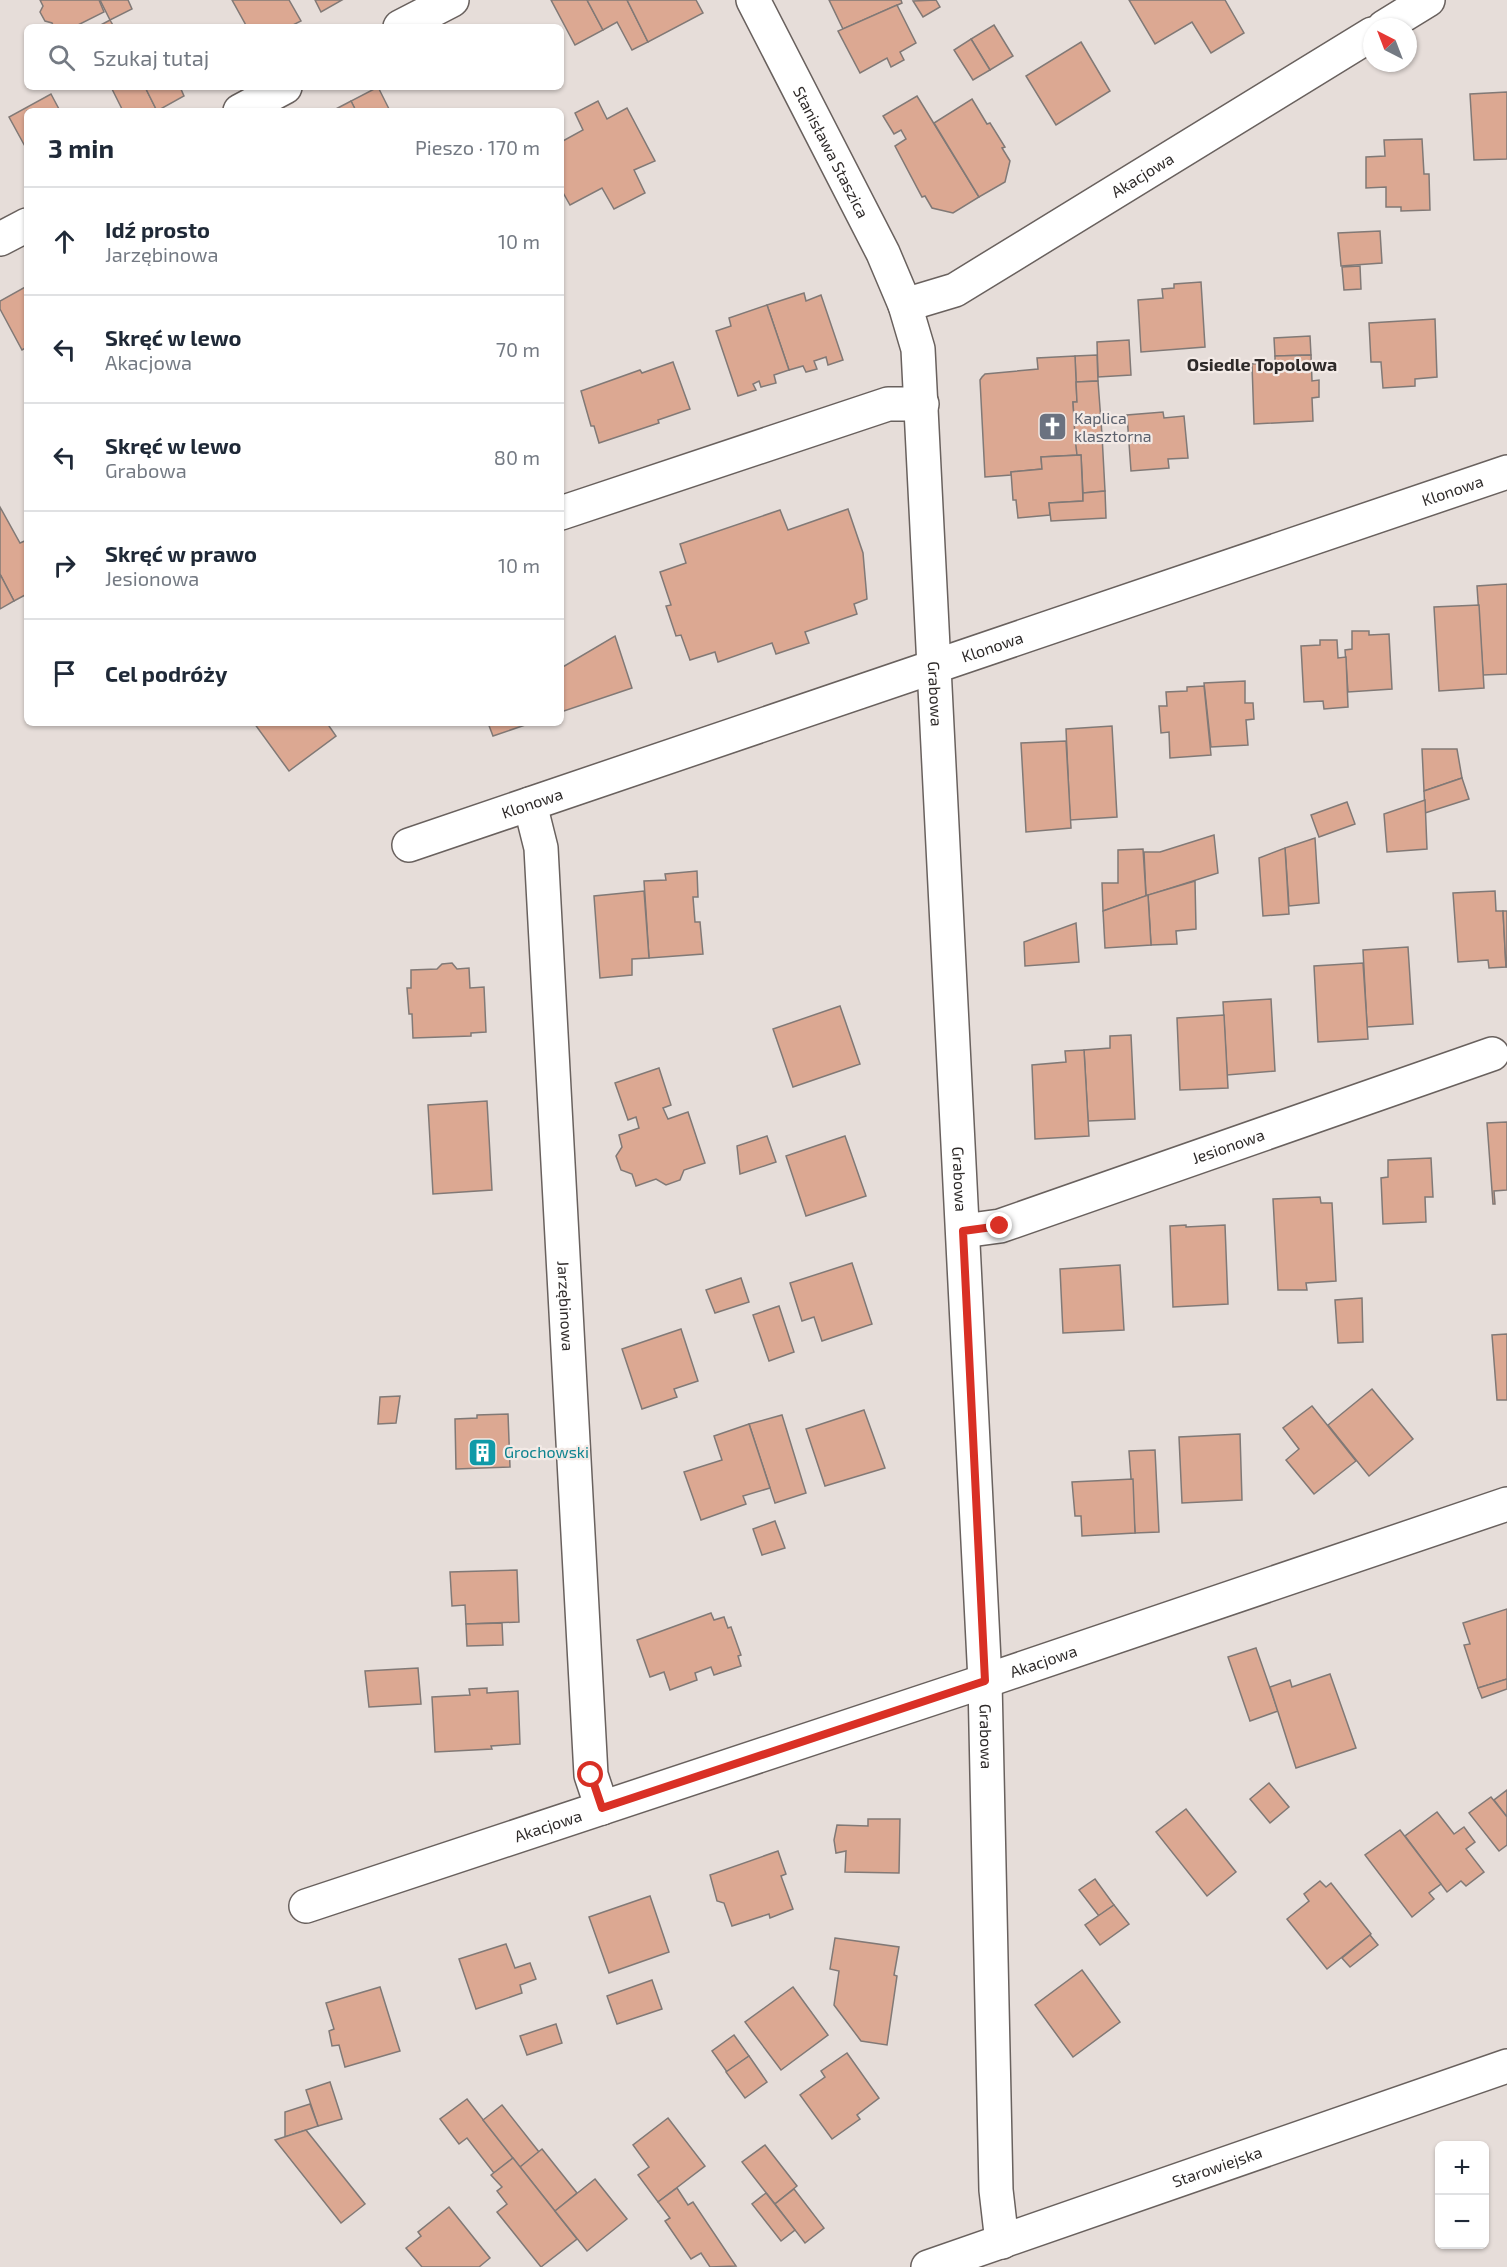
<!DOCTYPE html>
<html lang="pl">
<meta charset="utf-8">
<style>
:root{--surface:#fff;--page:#f6f6f7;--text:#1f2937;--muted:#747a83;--line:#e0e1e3}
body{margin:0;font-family:"Exo 2",sans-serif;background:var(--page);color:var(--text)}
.controls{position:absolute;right:18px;bottom:18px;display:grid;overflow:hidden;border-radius:9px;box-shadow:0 2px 4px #0004}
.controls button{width:54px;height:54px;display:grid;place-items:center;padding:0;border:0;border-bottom:2px solid var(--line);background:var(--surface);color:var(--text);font:30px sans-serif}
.compass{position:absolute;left:1363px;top:18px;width:54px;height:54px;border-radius:50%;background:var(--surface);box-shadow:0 2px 4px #0004;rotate:318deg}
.stop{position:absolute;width:18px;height:18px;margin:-14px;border:4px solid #d93025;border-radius:50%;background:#fff}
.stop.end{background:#d93025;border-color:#fff;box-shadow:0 2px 6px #0008}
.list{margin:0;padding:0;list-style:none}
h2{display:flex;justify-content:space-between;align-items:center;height:78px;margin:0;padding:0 24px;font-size:26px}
h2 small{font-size:20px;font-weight:400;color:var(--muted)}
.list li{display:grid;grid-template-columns:39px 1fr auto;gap:18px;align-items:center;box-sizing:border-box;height:108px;padding:0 24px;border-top:2px solid var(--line)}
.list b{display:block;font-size:22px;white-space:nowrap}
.list p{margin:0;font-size:20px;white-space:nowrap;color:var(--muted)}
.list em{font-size:20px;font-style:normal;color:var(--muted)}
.icon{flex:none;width:33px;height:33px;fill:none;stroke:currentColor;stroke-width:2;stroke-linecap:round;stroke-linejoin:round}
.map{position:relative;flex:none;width:1507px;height:2267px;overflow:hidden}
.search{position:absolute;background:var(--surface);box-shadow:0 2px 4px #0004;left:24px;top:24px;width:540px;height:66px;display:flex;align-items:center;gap:15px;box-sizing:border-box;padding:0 21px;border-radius:9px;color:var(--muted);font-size:22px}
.panel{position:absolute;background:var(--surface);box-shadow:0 2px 4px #0004;left:24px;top:108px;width:540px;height:618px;border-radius:9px}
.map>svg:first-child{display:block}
.building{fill:#dca892;stroke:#817976;stroke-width:1.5}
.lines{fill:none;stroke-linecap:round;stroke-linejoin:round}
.street-casing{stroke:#69615e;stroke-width:36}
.street{stroke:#fff;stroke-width:33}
.route{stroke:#d93025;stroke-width:8}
.labels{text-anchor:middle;stroke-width:4.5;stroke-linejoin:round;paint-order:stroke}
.street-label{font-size:16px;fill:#2e2a29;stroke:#f3eae6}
.worship-label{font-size:16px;fill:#5b616d;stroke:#f3eae6;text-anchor:start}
.culture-label{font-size:16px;fill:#0d838f;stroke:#f3eae6;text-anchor:start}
.neighbourhood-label{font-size:18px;font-weight:bold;fill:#2e2a29;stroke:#f3eae6}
</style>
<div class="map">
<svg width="1507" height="2267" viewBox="0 0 1507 2267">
<rect width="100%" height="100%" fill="#e6ddd9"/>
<!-- building -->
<g class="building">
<path d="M40,0h59l5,12 -30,15h-20l-2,-4 -7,-2 -5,-9 3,-6z"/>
<path d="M100,0h28l4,9 -22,11z"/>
<path d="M232,0h57l12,21 -12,6h-42z"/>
<path d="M315,0h27l-21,12z"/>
<path d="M551,0h36l16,30 -28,15z"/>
<path d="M587,0h40l21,42 -16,8 -15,-28 -14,8z"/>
<path d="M627,0h69l7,13 -55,29z"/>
<path d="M829,0h72l1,3 -59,26z"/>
<path d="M936,0l4,7 -17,10 -10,-16z"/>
<path d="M1129,0h96l19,33 -33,20 -19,-31 -37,22z"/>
<path d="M897,5l19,38 -16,9 4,8 -13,7 -4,-9 -27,15 -22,-42z"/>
<path d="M110,20l4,7h-17z"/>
<path d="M994,25l19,31 -23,14 -19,-31z"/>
<path d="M971,39l19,31 -17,10 -19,-30z"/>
<path d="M1081,42l29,49 -54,34 -30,-49z"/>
<path d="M111,87h34l12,24h-34z"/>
<path d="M145,87h35l4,9 -27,15z"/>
<path d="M378,87l12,24h-34l-5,-10z"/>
<path d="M1507,92v67l-33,1 -4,-66z"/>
<path d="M51,94l9,17h-33v39l-18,-33z"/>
<path d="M917,96l62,101 -26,16 -21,-5 -7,-12 -3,1 -27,-51 11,-7 -5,-9 -7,4 -11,-18z"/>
<path d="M972,99l15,25 3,-1 15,24 -3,1 8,13 -5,21 -26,15 -45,-74z"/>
<path d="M351,101l5,10h-24z"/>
<path d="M598,101l9,18 20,-11 28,53 -21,9 11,23 -31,16 -12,-21 -32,17 -9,-16v-47l22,-12 -8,-17z"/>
<path d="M1422,139l2,35h5l1,36 -29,1v-4h-15v-20l-20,1v-31l19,-1 -1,-16z"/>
<path d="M1380,231l2,32 -41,3 -3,-33z"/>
<path d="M1360,266l1,23 -17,1 -2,-23z"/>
<path d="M1201,282l4,65 -64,5 -3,-52 25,-2 -1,-9 12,-1v-4z"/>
<path d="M27,286v61l-5,3 -22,-41v-8z"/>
<path d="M804,293l2,8 15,-6 22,65 -15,5 -2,-8 -12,4 3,8 -11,3 -3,-6 -14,4 -22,-65z"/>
<path d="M767,305l22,65 -15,5 2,8 -15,4 -2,-6 -6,3 3,6 -18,6 -22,-65 15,-5 -2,-8z"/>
<path d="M1435,319l2,58 -22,2v7l-32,2 -2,-26h-10l-2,-39z"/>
<path d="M1310,336l1,19 -36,1 -1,-18z"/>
<path d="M1129,340l2,35 -33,2 -1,-35z"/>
<path d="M1097,355l1,26 -22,1 -1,-26z"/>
<path d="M1311,355l1,26 7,-1v17l-7,1 1,23 -59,3 -2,-60 23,-2v-6z"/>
<path d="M1075,356l2,46h-4l4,53 -36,2 1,12 -31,3v3l-26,2 -5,-97 2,-3 3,-3 53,-5 -1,-11z"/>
<path d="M673,362l17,47 -32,11 1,3 -60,20 -5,-17h-3l-10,-35 59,-21 2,3z"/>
<path d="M1098,381l4,54 -27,2 -2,-35h4l-1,-20z"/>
<path d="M1163,412l1,6 20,-2 4,42 -20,1 1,9 -38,3 -4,-56z"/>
<path d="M1102,435l3,56 -22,2 -2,-38h-4l-2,-18z"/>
<path d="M1081,455l2,46 -34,2 1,12 -32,3 -2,-18h-3l-2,-28 31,-3 -1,-12z"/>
<path d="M1105,491l1,27 -55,3 -2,-18 34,-2v-8z"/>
<path d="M0,507l20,36 7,-3v54l-13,7 -14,-27z"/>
<path d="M848,509l15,44 4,46 -13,5 3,10 -52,18 4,11 -33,11 -4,-11 -54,19 -3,-10 -25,8 -9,-25 -5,1 -10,-30 5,-1 -11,-33 26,-9 -6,-19 100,-34 8,20z"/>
<path d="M0,574l14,27 -14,8z"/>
<path d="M1507,584v90l-24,1 -6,-89z"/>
<path d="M1479,605l5,83 -45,3 -5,-84z"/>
<path d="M1352,631h17v4l20,-1 3,55 -44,3 -3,-42 7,-1z"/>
<path d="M615,636l17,52 -71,24v-44z"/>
<path d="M1320,640h17l1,18 8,-1 2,50 -24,2 -1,-8 -19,1 -3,-56 19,-1z"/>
<path d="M1245,681v22h8l1,16 -8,1 2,25 -37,2 -7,-64z"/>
<path d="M1204,686l7,69 -41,3 -1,-26 -8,1 -2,-27h8l-1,-14 21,-1v-4z"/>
<path d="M254,723h73l9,13 -47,35z"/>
<path d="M488,723h43l-38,13z"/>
<path d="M1112,726l5,91 -47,3 -4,-91z"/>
<path d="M1066,741l5,87 -45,4 -5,-89z"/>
<path d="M1422,749h35l5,29 -38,13z"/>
<path d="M1462,778l7,21 -44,14 -1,-22z"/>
<path d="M1425,800l2,49 -40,3 -3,-38z"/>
<path d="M1347,802l8,22 -36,13 -8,-22z"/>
<path d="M1214,835l4,38 -72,23 -2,-44h16z"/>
<path d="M1315,838l4,65 -30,3 -4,-58z"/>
<path d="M1285,848l4,66 -26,2 -4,-58z"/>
<path d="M1143,849l3,47 -43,15 -1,-28h16v-33z"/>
<path d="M697,871l1,26h-5l2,25h5l3,32 -54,4 -5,-77 22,-1 -1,-6z"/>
<path d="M1195,881l1,48 -20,2 1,13 -26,1 -3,-50z"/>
<path d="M644,891l5,67 -17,1v16l-32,3 -6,-82z"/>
<path d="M1495,891l1,20h7l3,56 -17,1 -1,-8 -30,2 -5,-69z"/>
<path d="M1148,895l3,50 -46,3 -2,-37z"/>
<path d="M1503,911h4v56h-1z"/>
<path d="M1076,923l3,39 -54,4 -1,-24z"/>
<path d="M1408,947l5,77 -46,3 -4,-77z"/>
<path d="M452,963l5,6 12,-1 1,20 14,-1 2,45 -15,1v3l-58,2 -1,-24h-3l-2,-26h4v-18l26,-1 5,-5z"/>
<path d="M1363,963l5,76 -50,3 -4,-76z"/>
<path d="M1271,999l4,72 -48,4 -4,-73z"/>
<path d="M840,1006l20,58 -67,23 -20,-58z"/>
<path d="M1224,1015l4,73 -48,2 -3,-72z"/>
<path d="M1131,1035l4,84 -47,2 -4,-71 26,-2v-12z"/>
<path d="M1084,1050l5,86 -54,3 -3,-74 34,-3 -1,-11z"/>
<path d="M659,1068l12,37 -8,3 5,11 20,-7 17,51 -21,7 -4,10 -14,5 -10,-6 -20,7 -4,-12 -11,-4 -5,-14 6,-9 -3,-12 20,-7 -3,-11 -8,3 -13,-37z"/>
<path d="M487,1101l5,89 -59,4 -5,-89z"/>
<path d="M1507,1122v68l-13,1 1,13h-2l-6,-81z"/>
<path d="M767,1136l9,26 -36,12 -3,-28z"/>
<path d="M845,1136l21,60 -60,20 -20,-60z"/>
<path d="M1431,1158l2,39h-8l1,25 -43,2 -2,-46 7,-1v-17z"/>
<path d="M1320,1197l1,6h11l4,78 -30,2 1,7h-29l-5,-91z"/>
<path d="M1186,1225v2l39,-2 3,79 -55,3 -3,-81z"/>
<path d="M852,1263l20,61 -50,17 -8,-24 -12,4 -12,-38z"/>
<path d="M1120,1265l4,65 -61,3 -3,-64z"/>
<path d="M741,1278l8,24 -34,11 -9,-23z"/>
<path d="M1362,1298l1,44 -25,1 -3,-43z"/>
<path d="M779,1306l15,46 -25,9 -16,-46z"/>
<path d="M681,1329l17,52 -24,8 3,8 -35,12 -20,-60z"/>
<path d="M1507,1334v66h-10l-5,-65z"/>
<path d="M1372,1389l41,50 -44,37 -41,-51z"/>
<path d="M400,1396l-4,27 -18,1 2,-27z"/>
<path d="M1312,1406l44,55 -42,33 -28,-34 13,-11 -16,-21z"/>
<path d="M864,1410l21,58 -60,18 -19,-57z"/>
<path d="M508,1414l2,53 -54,2 -1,-50 22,-1v-3z"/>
<path d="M782,1415l24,78 -31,10 -26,-79z"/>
<path d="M749,1424l21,64 -27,8 3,8 -45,16 -17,-48 38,-12 -8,-24z"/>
<path d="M1240,1434l2,66 -60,3 -3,-66z"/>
<path d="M1155,1450l4,82 -24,1 -6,-82z"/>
<path d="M1133,1479l2,54 -53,3 -1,-20h-6l-3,-34z"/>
<path d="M775,1521l10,27 -23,7 -9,-26z"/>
<path d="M517,1570l2,52 -53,2 -1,-19 -13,1 -2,-34z"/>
<path d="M1507,1609v70l-29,9 -14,-43 6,-1 -7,-21z"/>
<path d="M711,1613l3,7 10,-3 4,11 3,-1 10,28 -3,1 3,10 -27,9 -3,-8 -16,6 2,7 -27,10 -6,-18 -14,5 -13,-37z"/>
<path d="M502,1623l1,22 -36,1 -1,-22z"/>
<path d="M1256,1648l22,63 -28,10 -22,-64z"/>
<path d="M418,1668l3,36 -52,3 -4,-36z"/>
<path d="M1330,1674l26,74 -60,20 -26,-81 20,-7 2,7z"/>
<path d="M1507,1679v10l-25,9 -4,-10z"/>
<path d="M487,1688v5l31,-2 2,53 -29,2 1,3 -57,3 -3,-55 38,-2 -1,-6z"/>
<path d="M1269,1783l20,24 -19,16 -20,-24z"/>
<path d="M1507,1790v27l-13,-17z"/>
<path d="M1491,1797l16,20v28l-8,6 -30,-38z"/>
<path d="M1186,1809l50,63 -29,24 -51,-64z"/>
<path d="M1437,1812l17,22 10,-7 11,15 -9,7 18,23 -18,14 -5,-5 -14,11 -42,-56z"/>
<path d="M868,1819h32l-1,54 -54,-1 1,-21 -10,2 -2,-13 3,-15 31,1z"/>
<path d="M1400,1830l41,54 -12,9 5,6 -22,18 -47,-62z"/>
<path d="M778,1851l8,23 -5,2 12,33 -23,9 -1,-4 -37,12 -8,-23 -7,-2 -7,-26z"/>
<path d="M1095,1879l19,26 -15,11 -20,-26z"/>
<path d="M1320,1881l6,6 5,-4 40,51 -44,35 -40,-50 22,-18 -5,-7z"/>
<path d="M650,1896l19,56 -60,21 -20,-56z"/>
<path d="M1114,1905l15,19 -29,21 -15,-20z"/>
<path d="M1370,1935l8,10 -28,22 -8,-9z"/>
<path d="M835,1938l64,9 -5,28 3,1 -10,69 -26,-4 -27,-36 5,-34 -9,-2z"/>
<path d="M506,1944l9,24 15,-5 6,16 -16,6 2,8 -46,16 -17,-50z"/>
<path d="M1082,1970l38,52 -47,35 -38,-52z"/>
<path d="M652,1980l10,29 -45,15 -10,-28z"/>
<path d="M380,1987l20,64 -55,16 -6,-22 -7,1 -3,-15 5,-2 -8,-26z"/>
<path d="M793,1987l35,48 -47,35 -36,-48z"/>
<path d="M556,2024l6,19 -35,12 -7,-19z"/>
<path d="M734,2035l15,21 -22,16 -15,-21z"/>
<path d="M847,2053l32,45 -22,17 3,4 -28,20 -32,-44 25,-18 -4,-6z"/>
<path d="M749,2056l18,26 -22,16 -19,-26z"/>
<path d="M330,2082l12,37 -24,7 -12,-36z"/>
<path d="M467,2099l46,59 -19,15 -27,-35 -8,6 -19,-25z"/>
<path d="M310,2104l8,22 -33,11v-25z"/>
<path d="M502,2105l37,47 -19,15 -37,-47z"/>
<path d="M668,2118l37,48 -47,36 -20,-27 11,-8 -16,-22z"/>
<path d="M306,2130l59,74 -24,19 -66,-83z"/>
<path d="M765,2145l32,41 -22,18 -33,-42z"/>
<path d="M542,2149l35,44 -22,18 -35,-44z"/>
<path d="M513,2158l64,81 -36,28 -44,-55 10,-8 -10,-13 5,-4 -11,-12z"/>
<path d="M595,2179l32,40 -40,32 -32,-40z"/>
<path d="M677,2188l11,17 5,-3 43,64 -26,1 -9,-14 -10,6 -26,-38 5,-3 -12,-16z"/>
<path d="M794,2189l30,39 -19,15 -30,-39z"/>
<path d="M766,2193l29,37 -14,11 -29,-37z"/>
<path d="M449,2207l41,51 -11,9h-57l-16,-19 15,-12 -3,-4z"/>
</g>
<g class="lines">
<defs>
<g id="street">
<path id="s1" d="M753,0l130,253 22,52 13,44 67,1332 11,509 6,52"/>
<path d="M400,27l52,-27"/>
<path d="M1384,27l44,-27"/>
<path d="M240,111l45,-24"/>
<path d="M0,239l27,-14"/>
<path id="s2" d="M905,305l50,-15 417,-256"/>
<path d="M561,513l327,-109h34"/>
<path id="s3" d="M530,804l11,44 50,927 11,33"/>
<path id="s4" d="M409,845l1098,-373"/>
<path id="s5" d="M963,1231l37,-5 492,-172"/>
<path id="s6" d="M306,1906l679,-225 522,-177"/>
<path id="s7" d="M928,2267l579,-201"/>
</g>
</defs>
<!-- street casing -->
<use href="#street" class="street-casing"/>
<!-- street -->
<use href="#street" class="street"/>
</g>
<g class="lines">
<!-- route -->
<path class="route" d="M591,1775l11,33 383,-127 -22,-450 37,-5"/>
</g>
<!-- icons -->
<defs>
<symbol id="church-square" viewBox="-11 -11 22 22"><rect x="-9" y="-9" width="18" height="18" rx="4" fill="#6b7280" stroke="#f3eae6"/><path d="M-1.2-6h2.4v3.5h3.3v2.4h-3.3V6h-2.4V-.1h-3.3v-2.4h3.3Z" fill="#fff"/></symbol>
<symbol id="building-square" viewBox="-11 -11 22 22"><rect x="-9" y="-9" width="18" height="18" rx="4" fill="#0f9aa8" stroke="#f3eae6"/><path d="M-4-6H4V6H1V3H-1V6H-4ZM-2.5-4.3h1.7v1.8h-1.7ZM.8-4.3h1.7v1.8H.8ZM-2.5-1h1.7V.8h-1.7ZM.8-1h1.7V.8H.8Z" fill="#fff"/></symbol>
</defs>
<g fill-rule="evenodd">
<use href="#church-square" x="1036" y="410" width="33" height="33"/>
<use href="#building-square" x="466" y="1436" width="33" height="33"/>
</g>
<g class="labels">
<!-- street labels -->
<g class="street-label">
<text dy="6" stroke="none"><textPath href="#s1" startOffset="171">Stanisława Staszica</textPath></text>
<text dy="6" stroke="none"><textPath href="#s2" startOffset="272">Akacjowa</textPath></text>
<text dy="6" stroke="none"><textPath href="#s4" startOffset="1102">Klonowa</textPath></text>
<text dy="6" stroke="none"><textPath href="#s4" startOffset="616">Klonowa</textPath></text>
<text dy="6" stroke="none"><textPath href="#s1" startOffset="732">Grabowa</textPath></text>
<text dy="6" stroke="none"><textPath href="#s4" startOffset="130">Klonowa</textPath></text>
<text dy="6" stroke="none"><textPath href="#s5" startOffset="279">Jesionowa</textPath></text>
<text dy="6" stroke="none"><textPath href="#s1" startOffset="1218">Grabowa</textPath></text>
<text dy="6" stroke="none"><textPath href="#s3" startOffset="504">Jarzębinowa</textPath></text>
<text dy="6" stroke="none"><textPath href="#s6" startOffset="777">Akacjowa</textPath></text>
<text dy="6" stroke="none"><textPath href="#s1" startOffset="1776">Grabowa</textPath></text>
<text dy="6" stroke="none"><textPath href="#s6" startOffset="255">Akacjowa</textPath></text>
<text dy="6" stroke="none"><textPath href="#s7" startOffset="306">Starowiejska</textPath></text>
</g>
<!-- worship labels -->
<g class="worship-label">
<text x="1074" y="424">Kaplica<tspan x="1074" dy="18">klasztorna</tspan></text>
</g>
<!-- culture labels -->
<g class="culture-label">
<text x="504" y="1458">Grochowski</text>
</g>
<!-- neighbourhood labels -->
<g class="neighbourhood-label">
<text x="1262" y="371">Osiedle Topolowa</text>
</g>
</g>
</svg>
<div class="controls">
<button>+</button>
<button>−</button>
</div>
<svg class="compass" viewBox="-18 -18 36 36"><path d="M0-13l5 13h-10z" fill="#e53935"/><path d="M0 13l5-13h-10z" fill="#747a83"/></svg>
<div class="stop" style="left:591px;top:1775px"></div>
<div class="stop end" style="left:1000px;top:1226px"></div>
<div class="search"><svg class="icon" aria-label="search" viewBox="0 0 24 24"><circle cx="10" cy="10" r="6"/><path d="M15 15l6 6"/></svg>Szukaj tutaj</div>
<section class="panel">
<h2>3 min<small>Pieszo · 170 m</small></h2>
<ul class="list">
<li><svg class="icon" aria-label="ahead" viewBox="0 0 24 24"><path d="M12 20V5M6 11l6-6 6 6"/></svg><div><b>Idź prosto</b><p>Jarzębinowa</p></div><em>10 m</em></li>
<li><svg class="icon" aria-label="left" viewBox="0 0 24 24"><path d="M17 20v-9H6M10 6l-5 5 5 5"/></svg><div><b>Skręć w lewo</b><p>Akacjowa</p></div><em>70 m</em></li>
<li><svg class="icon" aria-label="left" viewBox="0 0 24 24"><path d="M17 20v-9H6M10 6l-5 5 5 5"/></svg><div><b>Skręć w lewo</b><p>Grabowa</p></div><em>80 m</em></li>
<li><svg class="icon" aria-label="right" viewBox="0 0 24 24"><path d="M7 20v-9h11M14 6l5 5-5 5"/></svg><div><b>Skręć w prawo</b><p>Jesionowa</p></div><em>10 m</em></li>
<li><svg class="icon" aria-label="arrive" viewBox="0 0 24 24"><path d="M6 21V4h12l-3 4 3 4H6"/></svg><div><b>Cel podróży</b></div></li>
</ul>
</section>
</div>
